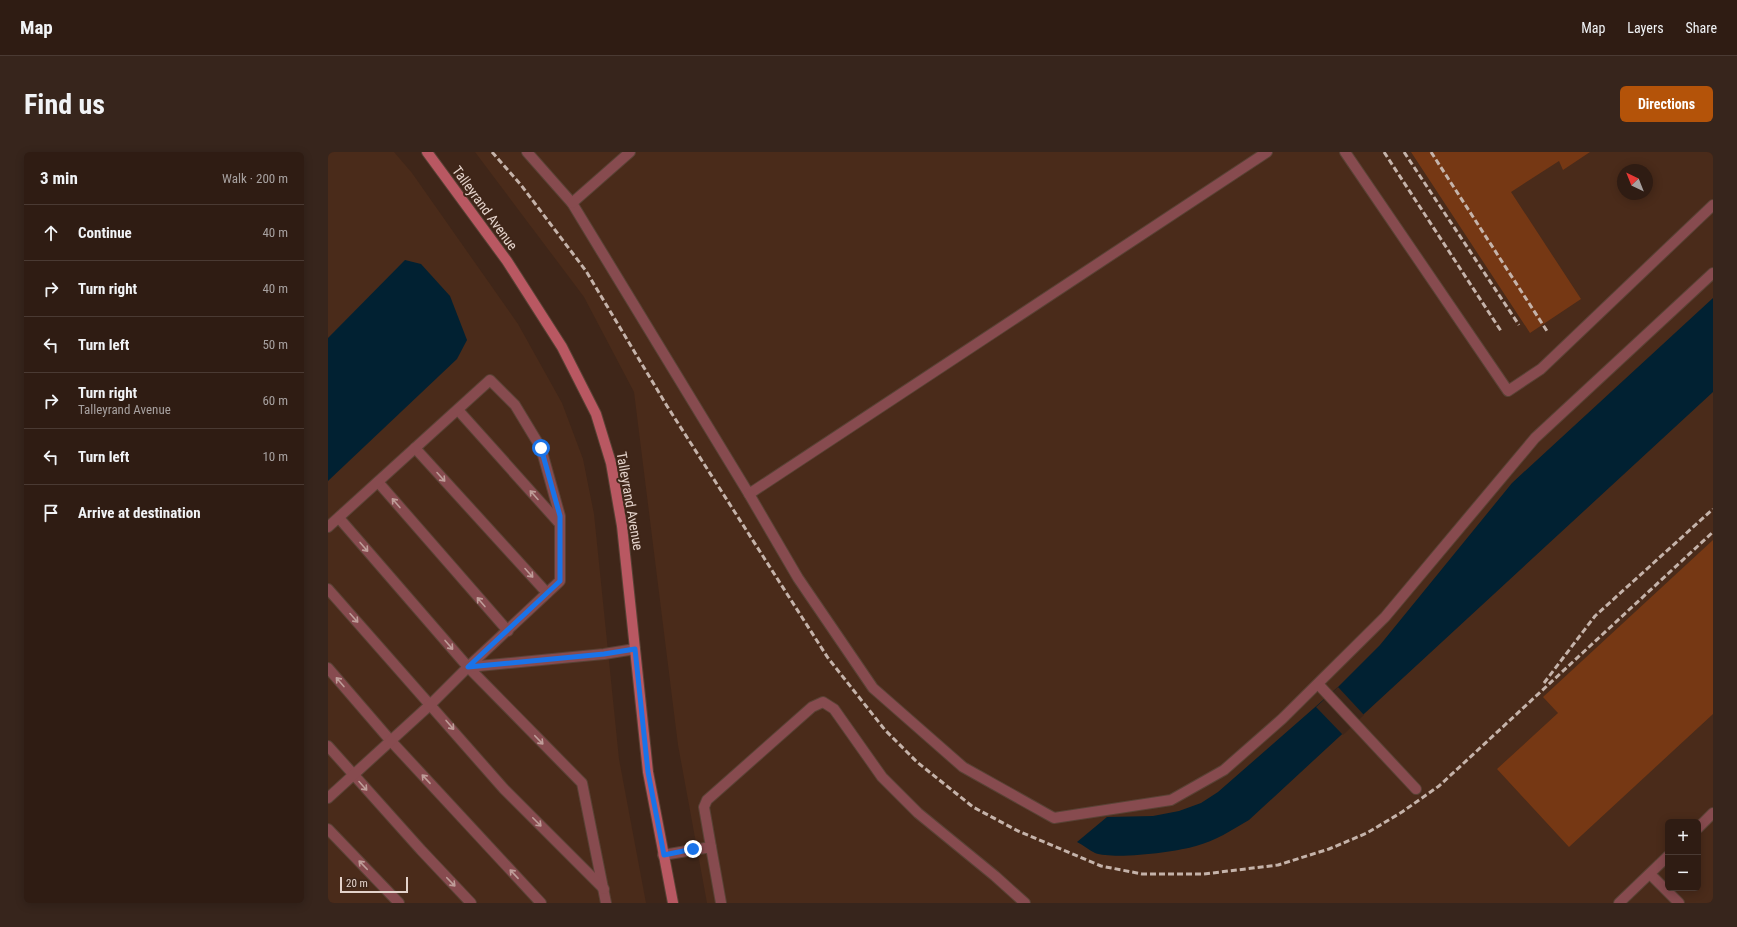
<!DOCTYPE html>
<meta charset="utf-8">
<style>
:root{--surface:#2f1c13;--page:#37251c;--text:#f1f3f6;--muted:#a7a1a0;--line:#4a3a33;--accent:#b45309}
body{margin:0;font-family:"Roboto Condensed",sans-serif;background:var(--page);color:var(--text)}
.controls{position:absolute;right:12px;bottom:12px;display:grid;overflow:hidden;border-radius:6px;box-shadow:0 2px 10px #0003}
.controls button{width:36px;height:36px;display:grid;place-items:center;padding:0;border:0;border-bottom:1px solid var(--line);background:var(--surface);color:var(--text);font:20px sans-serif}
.compass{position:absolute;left:1289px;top:12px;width:36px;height:36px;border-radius:50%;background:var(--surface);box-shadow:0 2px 10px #0003;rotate:317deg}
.scale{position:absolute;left:12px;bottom:10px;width:68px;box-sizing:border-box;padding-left:4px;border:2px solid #e4d3cb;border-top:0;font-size:11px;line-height:14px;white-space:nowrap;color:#e4d3cb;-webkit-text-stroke:3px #3f2619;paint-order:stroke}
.stop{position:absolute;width:12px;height:12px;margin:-9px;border:3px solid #1a73e8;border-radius:50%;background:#fff}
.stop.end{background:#1a73e8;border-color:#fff;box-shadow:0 1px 4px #0008}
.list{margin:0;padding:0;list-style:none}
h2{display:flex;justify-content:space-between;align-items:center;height:52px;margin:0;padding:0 16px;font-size:17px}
h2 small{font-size:13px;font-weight:400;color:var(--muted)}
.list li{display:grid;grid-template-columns:26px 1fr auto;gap:12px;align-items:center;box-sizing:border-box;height:56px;padding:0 16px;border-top:1px solid var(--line)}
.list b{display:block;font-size:15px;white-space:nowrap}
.list p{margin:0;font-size:13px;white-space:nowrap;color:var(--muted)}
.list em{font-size:13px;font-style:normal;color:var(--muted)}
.icon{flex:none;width:22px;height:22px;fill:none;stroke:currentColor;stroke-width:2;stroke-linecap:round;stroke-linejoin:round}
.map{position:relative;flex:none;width:1385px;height:751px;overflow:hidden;border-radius:6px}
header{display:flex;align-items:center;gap:24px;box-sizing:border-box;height:56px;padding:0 20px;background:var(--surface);border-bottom:1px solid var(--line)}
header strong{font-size:19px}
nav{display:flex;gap:22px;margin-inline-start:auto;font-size:14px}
.intro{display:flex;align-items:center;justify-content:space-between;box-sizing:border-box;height:96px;padding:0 24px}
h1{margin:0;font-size:28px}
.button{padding:10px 18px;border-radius:6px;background:var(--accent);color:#fff;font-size:14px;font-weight:700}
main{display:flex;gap:24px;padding:0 24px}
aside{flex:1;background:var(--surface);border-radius:6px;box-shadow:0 2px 10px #0003}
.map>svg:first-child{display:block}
.built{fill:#4a2b1a;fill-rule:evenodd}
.water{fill:#012132}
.pier{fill:#3f2619}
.building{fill:#763814}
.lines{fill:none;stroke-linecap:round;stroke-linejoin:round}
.lane-casing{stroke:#594235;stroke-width:12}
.secondary-casing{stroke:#594235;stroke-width:12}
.lane{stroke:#874b4f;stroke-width:10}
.secondary{stroke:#b95862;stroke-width:10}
.rail{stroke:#c5b3aa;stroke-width:3;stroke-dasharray:6 3;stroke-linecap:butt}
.oneway{stroke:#bf9d99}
.route{stroke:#1a73e8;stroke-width:5}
.labels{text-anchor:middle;stroke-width:4;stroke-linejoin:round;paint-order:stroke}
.street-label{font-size:14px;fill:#e4d3cb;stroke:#3f2619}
</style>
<header>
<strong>Map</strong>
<nav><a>Map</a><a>Layers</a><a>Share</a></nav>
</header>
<div class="intro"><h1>Find us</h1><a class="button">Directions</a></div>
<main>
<aside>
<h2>3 min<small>Walk · 200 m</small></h2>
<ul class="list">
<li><svg class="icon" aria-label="ahead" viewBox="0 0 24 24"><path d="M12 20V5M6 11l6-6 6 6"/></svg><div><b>Continue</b></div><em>40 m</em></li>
<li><svg class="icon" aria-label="right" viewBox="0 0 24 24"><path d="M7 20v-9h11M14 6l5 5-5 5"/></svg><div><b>Turn right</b></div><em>40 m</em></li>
<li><svg class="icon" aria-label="left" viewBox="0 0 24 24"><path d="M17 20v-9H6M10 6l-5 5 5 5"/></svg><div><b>Turn left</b></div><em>50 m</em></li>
<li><svg class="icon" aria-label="right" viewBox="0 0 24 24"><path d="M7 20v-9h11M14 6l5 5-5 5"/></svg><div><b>Turn right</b><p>Talleyrand Avenue</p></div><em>60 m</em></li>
<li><svg class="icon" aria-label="left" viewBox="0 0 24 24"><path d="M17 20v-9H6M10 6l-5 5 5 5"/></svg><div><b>Turn left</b></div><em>10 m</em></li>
<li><svg class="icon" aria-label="arrive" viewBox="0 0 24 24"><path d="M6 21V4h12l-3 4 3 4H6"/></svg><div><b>Arrive at destination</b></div></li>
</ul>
</aside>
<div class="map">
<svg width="1385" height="751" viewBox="0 0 1385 751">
<rect width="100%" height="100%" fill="#3f2619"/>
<!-- built -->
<g class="built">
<path d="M0,0h66l18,21 106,151 44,79 21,56 11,55 25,245 27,144h-318z"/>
<path d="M147,0h1238v751h-1006l-29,-158 -44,-353 -50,-95zM1295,18h24v24h-24zM1340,670h30v66h-30z"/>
</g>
<!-- water -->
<g class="water">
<path d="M77,108l16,4 29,32 17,44 -10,19 -129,122v-143z"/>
<path d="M1385,146v94l-464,428c-17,10 -34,21 -53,26 -20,6 -82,14 -101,7 -6,-3 -12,-8 -18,-11l30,-25 46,-1 26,-5 22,-8 17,-11 120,-105 42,-42 132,-162z"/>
</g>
<!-- pier -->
<path class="pier" d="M1010,535l26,28 -21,20 -27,-28z"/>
<!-- building -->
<g class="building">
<path d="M1083,0h179l-27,18 -4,-9 -48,31 70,107 -51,34z"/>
<path d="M1385,388v174l-144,133 -72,-78 61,-56 -15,-16z"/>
</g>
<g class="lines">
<defs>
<g id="lane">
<path d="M199,0l45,51 177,291 518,-342"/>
<path d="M1017,0l163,239 33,-22 172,-164"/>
<path d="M244,51l58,-51"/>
<path d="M130,258l102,114"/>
<path d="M87,296l132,145"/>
<path d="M50,330l130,149"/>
<path d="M421,342l49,84 75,110 90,79 91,51 117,-18 53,-30 58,-51 103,-102 150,-179 178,-165"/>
<path d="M11,366l129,149 114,116 24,120"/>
<path d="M0,375l162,-147 25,25 26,43 19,68v65l-92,86"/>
<path d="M0,437l176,200 100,100"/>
<path d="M0,516l62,72 151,163"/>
<path d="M990,532l98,105"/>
<path d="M0,594l93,104 50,53"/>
<path d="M0,646l103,-94 37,-37 136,-13 31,-5"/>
<path d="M1370,676l15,-15"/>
<path d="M0,677l71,74"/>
<path d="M383,695l-7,-40 3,-7 105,-93 11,-5 11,7 48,68 36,36 77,63 30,27"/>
<path d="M335,703l48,-8 10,56"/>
<path d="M1322,722l29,29"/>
<path d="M1291,751l49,-47"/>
</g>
<path id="secondary" d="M99,0l80,109 55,86 34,67 15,49 11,63 26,246 25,131"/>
</defs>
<!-- lane casing -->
<use href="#lane" class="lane-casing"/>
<!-- secondary casing -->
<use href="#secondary" class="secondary-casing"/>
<!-- lane -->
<use href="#lane" class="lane"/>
<!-- secondary -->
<use href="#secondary" class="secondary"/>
<!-- rail -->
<g class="rail">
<path d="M164,0l29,33 65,86 81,135 161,252 57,72 32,32 56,45 45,24 83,35 41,8h62l74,-9 51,-16 38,-16 35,-21 37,-26 274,-254"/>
<path d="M1056,0l117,179"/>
<path d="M1076,0l115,173"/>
<path d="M1103,0l116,179"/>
<path d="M1216,531l51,-67 118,-107"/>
</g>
</g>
<!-- one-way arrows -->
<defs><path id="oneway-shaft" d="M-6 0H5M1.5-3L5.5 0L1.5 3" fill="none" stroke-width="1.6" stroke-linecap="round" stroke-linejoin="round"/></defs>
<g class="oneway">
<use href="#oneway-shaft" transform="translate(113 325) rotate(48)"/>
<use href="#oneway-shaft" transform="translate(206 343) rotate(-132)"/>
<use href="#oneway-shaft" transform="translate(68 351) rotate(-131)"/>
<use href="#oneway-shaft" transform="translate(36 395) rotate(49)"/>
<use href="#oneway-shaft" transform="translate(201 421) rotate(48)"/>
<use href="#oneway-shaft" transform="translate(153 450) rotate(-131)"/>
<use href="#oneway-shaft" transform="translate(26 466) rotate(48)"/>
<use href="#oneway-shaft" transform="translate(121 493) rotate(49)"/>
<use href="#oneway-shaft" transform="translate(12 530) rotate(-131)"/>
<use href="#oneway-shaft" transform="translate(122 573) rotate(49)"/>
<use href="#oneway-shaft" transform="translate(211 588) rotate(46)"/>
<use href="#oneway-shaft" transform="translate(98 627) rotate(-133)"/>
<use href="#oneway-shaft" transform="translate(35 634) rotate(48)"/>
<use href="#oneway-shaft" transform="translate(209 670) rotate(45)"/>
<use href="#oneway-shaft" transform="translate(35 713) rotate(-134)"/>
<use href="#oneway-shaft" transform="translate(186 722) rotate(-133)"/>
<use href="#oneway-shaft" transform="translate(123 730) rotate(46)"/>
</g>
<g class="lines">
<!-- route -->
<path class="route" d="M213,296l19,68v65l-92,86 136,-13 31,-5 13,123 16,83 29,-6"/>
</g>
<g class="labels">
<!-- street labels -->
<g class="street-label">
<text transform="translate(157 56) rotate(54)" y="5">Talleyrand Avenue</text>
<text transform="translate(302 349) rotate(80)" y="5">Talleyrand Avenue</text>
</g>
</g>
</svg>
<div class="controls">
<button>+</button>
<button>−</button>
</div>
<svg class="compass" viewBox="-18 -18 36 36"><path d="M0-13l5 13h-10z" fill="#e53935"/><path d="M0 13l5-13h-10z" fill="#a7a1a0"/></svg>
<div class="scale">20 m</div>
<div class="stop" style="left:213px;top:296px"></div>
<div class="stop end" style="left:365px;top:697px"></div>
</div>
</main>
